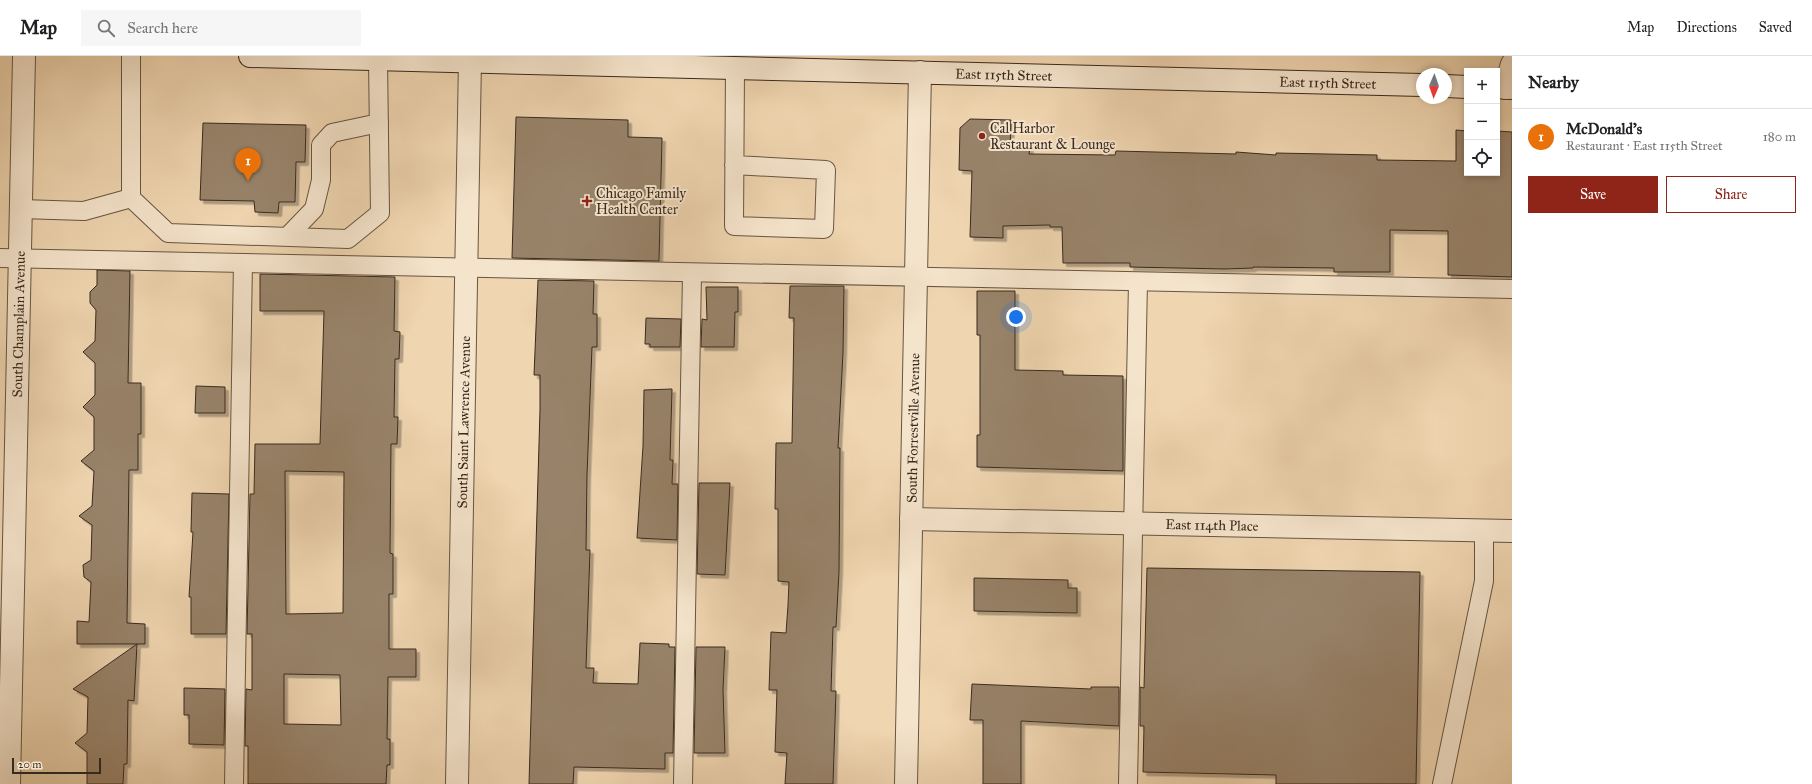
<!DOCTYPE html>
<meta charset="utf-8">
<style>
:root{--surface:#fff;--page:#f6f6f6;--text:#202124;--muted:#757577;--line:#e0e0e0;--accent:#8f2418}
body{margin:0;font-family:"IM FELL Great Primer",serif;background:var(--page);color:var(--text)}
.controls{position:absolute;right:12px;top:12px;display:grid;overflow:hidden;border-radius:0px;box-shadow:0 2px 6px #0003}
.controls button{width:36px;height:36px;display:grid;place-items:center;padding:0;border:0;border-bottom:1px solid var(--line);background:var(--surface);color:var(--text);font:20px sans-serif}
.compass{position:absolute;left:1416px;top:12px;width:36px;height:36px;border-radius:50%;background:var(--surface);box-shadow:0 2px 6px #0003;rotate:182deg}
.scale{position:absolute;left:12px;bottom:10px;width:89px;box-sizing:border-box;padding-left:4px;border:2px solid #392a1e;border-top:0;font-size:11px;line-height:14px;white-space:nowrap;color:#392a1e;-webkit-text-stroke:3px #f5e4cc;paint-order:stroke}
.you{position:absolute;left:1016px;top:261px;width:14px;height:14px;margin:-10px;border:3px solid #fff;border-radius:50%;background:#1a73e8;box-shadow:0 0 0 6px #1a73e833}
.badge{display:grid;place-items:center;width:26px;height:26px;border-radius:50%;background:var(--accent);color:#fff;font-size:13px;font-weight:700}
.pin{position:absolute;translate:-50% -33px;filter:drop-shadow(0 1px 2px #0008)}
.pin::after{content:'';position:absolute;top:21px;width:14px;height:12px;background:inherit;clip-path:polygon(0 0,100% 0,50% 100%)}
.list{margin:0;padding:0;list-style:none}
h2{display:flex;justify-content:space-between;align-items:center;height:52px;margin:0;padding:0 16px;font-size:17px}
h2 small{font-size:13px;font-weight:400;color:var(--muted)}
.list li{display:grid;grid-template-columns:26px 1fr auto;gap:12px;align-items:center;box-sizing:border-box;height:56px;padding:0 16px;border-top:1px solid var(--line)}
.list b{display:block;font-size:15px;white-space:nowrap}
.list p{margin:0;font-size:13px;white-space:nowrap;color:var(--muted)}
.list em{font-size:13px;font-style:normal;color:var(--muted)}
.actions{display:flex;gap:8px;padding:12px 16px}
.actions a{flex:1;padding:9px 0;border:1px solid var(--accent);border-radius:0px;text-align:center;font-size:14px;color:var(--accent)}
.actions .main{background:var(--accent);color:#fff}
.icon{flex:none;width:22px;height:22px;fill:none;stroke:currentColor;stroke-width:2;stroke-linecap:round;stroke-linejoin:round}
.map{position:relative;flex:none;width:1512px;height:728px;overflow:hidden}
header{display:flex;align-items:center;gap:24px;box-sizing:border-box;height:56px;padding:0 20px;background:var(--surface);border-bottom:1px solid var(--line)}
header strong{font-size:19px}
nav{display:flex;gap:22px;margin-inline-start:auto;font-size:14px}
.search{width:280px;height:36px;background:var(--page);display:flex;align-items:center;gap:10px;box-sizing:border-box;padding:0 14px;border-radius:0px;color:var(--muted);font-size:15px}
main{display:flex}
aside{flex:1;background:var(--surface)}
.map>svg:first-child{display:block}
.building{fill:#98836a;stroke:#392a1e;fill-rule:evenodd;filter:url(#shadow)}
.lines{fill:none;stroke-linecap:round;stroke-linejoin:round}
.lane-casing{stroke:#665542;stroke-width:20}
.street-casing{stroke:#665542;stroke-width:24}
.secondary-casing{stroke:#392a1e;stroke-width:24}
.lane{stroke:#f5e4cc;stroke-width:18}
.street{stroke:#f5e4cc;stroke-width:22}
.secondary{stroke:#f5e4cc;stroke-width:22}
.poi-dot{fill:#8f2418;stroke:#f5e4cc;stroke-width:1.5}
.labels{text-anchor:middle;stroke-width:4;stroke-linejoin:round;paint-order:stroke}
.street-label{font-size:14px;fill:#392a1e;stroke:#f5e4cc}
.poi-label{font-size:14px;fill:#392a1e;stroke:#f5e4cc;text-anchor:start}
</style>
<header>
<strong>Map</strong>
<div class="search"><svg class="icon" aria-label="search" viewBox="0 0 24 24"><circle cx="10" cy="10" r="6"/><path d="M15 15l6 6"/></svg>Search here</div>
<nav><a>Map</a><a>Directions</a><a>Saved</a></nav>
</header>
<main>
<div class="map">
<svg width="1512" height="728" viewBox="0 0 1512 728">
<defs>
<filter id="shadow"><feDropShadow dx="3.5" dy="3.5" stdDeviation="0" flood-color="#0004"/></filter>
</defs>
<rect width="100%" height="100%" fill="#efd5b0"/>
<filter id="stains"><feTurbulence type="fractalNoise" baseFrequency=".005" numOctaves="4"/><feColorMatrix values="0 0 0 0 .2 0 0 0 0 .09 0 0 0 0 .02 0 0 0 .5 -.17"/></filter>
<radialGradient id="worn" r=".72"><stop offset=".6" stop-color="#630" stop-opacity="0"/><stop offset="1" stop-color="#630" stop-opacity=".3"/></radialGradient>
<!-- building -->
<g class="building">
<path d="M516,61l112,3v17l34,1 -3,123 -147,-3z"/>
<path d="M970,63l41,1 -1,28h20l-1,6 86,1 1,-4 120,3v-2l40,3v-2l101,2v5l79,1v-31l11,1v42h30v-42l15,1v145l-64,-2v-44l-58,-1v42h-56v-4l-81,-1v1l-28,1 -95,-2v-4h-67l-1,-36h-12v-2l-47,1v12l-33,-1 2,-66 -13,-1 1,-42z"/>
<path d="M203,67l103,2 -1,37h-9l-1,40h-16l-1,11 -23,-1 -1,-11 -54,-1z"/>
<path d="M97,214l33,1 -2,112h13v51h-3v36h-9l-2,153 18,1v20h-68v-23l12,1 2,-40 -7,-5 -1,-12 8,-5 1,-35 -13,-9 13,-10 2,-35 -13,-10 13,-11v-33l-11,-10 12,-12v-32l-12,-11 12,-11 1,-31 -6,-7v-11l7,-7z"/>
<path d="M260,218l135,3 -1,54 6,1 -1,27h-4l-1,58h4l-1,27h-6l-1,109 3,1v40h-4v55h27v28h-28l-1,62h3v26h-3l-1,19h-138v-38h-3l1,-57 6,1v-56h-5l3,-140h4l1,-50h65l4,-133h-64zM285,415l59,1 -1,141 -57,1zM284,618l56,1 1,50 -57,-1z"/>
<path d="M538,224l56,1 -1,33h4v33h-5l-5,128 -1,75h4l-4,118h8l-1,15 45,1 2,-41 29,1v3h6l-2,106h-8v16l-91,-2 -1,17h-44l11,-374v-35h-6z"/>
<path d="M790,230h54l-1,67 -5,95h2l-1,124 -3,55h-3l-2,64h5l-3,93h-48l2,-31 -12,-1 2,-62h-8l2,-58 15,1 2,-28 1,-23 -11,-1v-72h-3l1,-66h16l2,-125h-5z"/>
<path d="M706,231h32v25h-3l-1,35h-33l1,-28 5,1z"/>
<path d="M977,235h38v79l48,1v4l60,1v95l-146,-4v-32h3v-100h-3z"/>
<path d="M646,262l35,1 -1,28h-30v-3h-5z"/>
<path d="M196,330l29,1v26h-30z"/>
<path d="M672,333l-2,71h3l-1,24h6l-1,56 -40,-2 6,-92 1,-56z"/>
<path d="M699,427h31l-5,92 -28,-1z"/>
<path d="M192,437l37,1 -3,140h-35v-37h-2l4,-65h-2z"/>
<path d="M1147,512l273,4 -4,212h-140v-9l-133,-3 1,-46h-4v-39l4,1z"/>
<path d="M974,522l94,2v8h9v25l-103,-2z"/>
<path d="M137,588l-3,57 -6,-1 -1,64h-3l-1,20h-36v-32l-12,-9 12,-10 1,-36 -15,-8z"/>
<path d="M696,591h29l-2,43 2,63h-31z"/>
<path d="M972,628l119,5v-2h28v39l-98,-5v63h-38v-64h-13z"/>
<path d="M184,632l41,1 -1,56 -35,-1v-29h-5z"/>
</g>
<g class="lines">
<defs>
<g id="lane">
<path d="M131,0v142l37,35 180,6 32,-26 -2,-154"/>
<path d="M734,109l92,5 -2,59 -90,-3c0,-53 1,-106 1,-159"/>
<path d="M21,153l63,2 47,-13"/>
<path d="M288,180l26,-27 7,-29v-35l11,-12 47,-10"/>
<path d="M0,202l1512,31"/>
<path d="M234,728l9,-521"/>
<path d="M683,728l9,-511"/>
<path d="M1128,728l10,-502"/>
<path d="M1442,728l42,-203v-51"/>
</g>
<g id="street">
<path d="M1505,32l7,-24"/>
<path id="s1" d="M911,463l601,12"/>
<path id="s2" d="M9,728l15,-728"/>
<path id="s3" d="M457,728l13,-724"/>
<path id="s4" d="M906,728l14,-712"/>
</g>
<g id="secondary">
<path id="s5" d="M250,0l1172,29"/>
<path d="M1446,30l21,1"/>
<path d="M1497,31l15,1"/>
</g>
</defs>
<!-- lane casing -->
<use href="#lane" class="lane-casing"/>
<!-- street casing -->
<use href="#street" class="street-casing"/>
<!-- secondary casing -->
<use href="#secondary" class="secondary-casing"/>
<!-- lane -->
<use href="#lane" class="lane"/>
<!-- street -->
<use href="#street" class="street"/>
<!-- secondary -->
<use href="#secondary" class="secondary"/>
</g>
<!-- markers -->
<g class="poi-dot">
<circle cx="982" cy="80" r="4"/>
<path d="M585 139h4v4h4v4h-4v4h-4v-4h-4v-4h4z"/>
</g>
<g class="labels">
<!-- street labels -->
<g class="street-label">
<text dy="5" stroke="none"><textPath href="#s5" startOffset="754">East 115th Street</textPath></text>
<text dy="5" stroke="none"><textPath href="#s5" startOffset="1078">East 115th Street</textPath></text>
<text dy="5" stroke="none"><textPath href="#s2" startOffset="460">South Champlain Avenue</textPath></text>
<text dy="5" stroke="none"><textPath href="#s3" startOffset="362">South Saint Lawrence Avenue</textPath></text>
<text dy="5" stroke="none"><textPath href="#s4" startOffset="356">South Forrestville Avenue</textPath></text>
<text dy="5" stroke="none"><textPath href="#s1" startOffset="301">East 114th Place</textPath></text>
</g>
<!-- poi labels -->
<g class="poi-label">
<text x="990" y="77">Cal Harbor<tspan x="990" dy="16">Restaurant &amp; Lounge</tspan></text>
<text x="596" y="142">Chicago Family<tspan x="596" dy="16">Health Center</tspan></text>
</g>
</g>
<rect width="100%" height="100%" filter="url(#stains)"/>
<rect width="100%" height="100%" fill="url(#worn)"/>
</svg>
<div class="controls">
<button>+</button>
<button>−</button>
<button><svg class="icon" aria-label="locate" viewBox="0 0 24 24"><circle cx="12" cy="12" r="6"/><path d="M12 2v4M12 18v4M2 12h4M18 12h4"/></svg></button>
</div>
<svg class="compass" viewBox="-18 -18 36 36"><path d="M0-13l5 13h-10z" fill="#e53935"/><path d="M0 13l5-13h-10z" fill="#757577"/></svg>
<div class="scale">20 m</div>
<div class="you"></div>
<div class="pin badge" style="left:248px;top:125px;background:#e8710a">1</div>
</div>
<aside>
<h2>Nearby<small></small></h2>
<ul class="list">
<li><span class="badge" style="background:#e8710a">1</span><div><b>McDonald's</b><p>Restaurant · East 115th Street</p></div><em>180 m</em></li>
</ul>
<div class="actions"><a class="main">Save</a><a>Share</a></div>
</aside>
</main>
